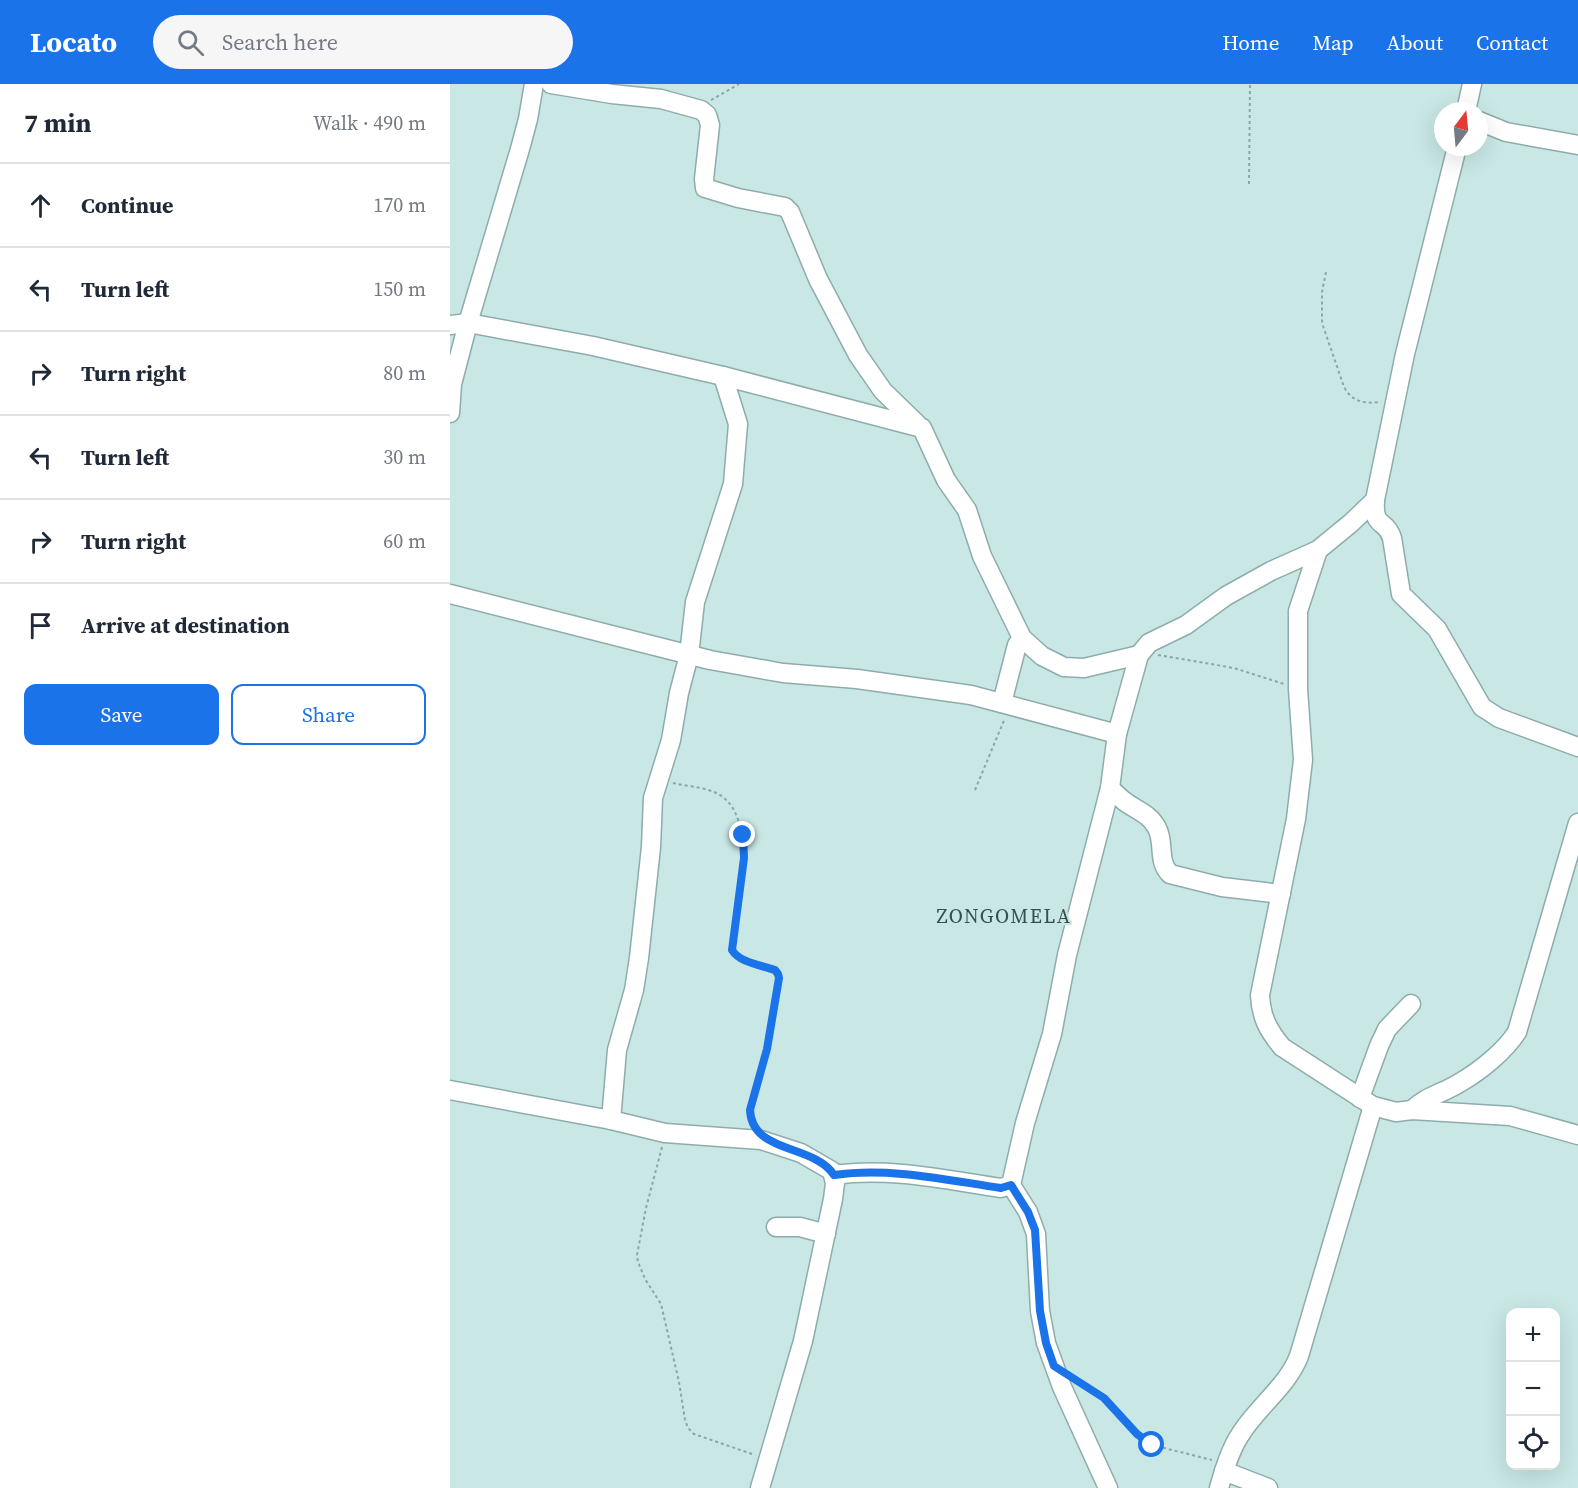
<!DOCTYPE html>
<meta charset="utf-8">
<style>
:root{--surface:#fff;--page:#f6f6f7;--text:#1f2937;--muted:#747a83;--line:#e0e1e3;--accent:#1a73e8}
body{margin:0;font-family:"Source Serif 4",serif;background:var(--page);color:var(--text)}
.controls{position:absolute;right:18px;bottom:18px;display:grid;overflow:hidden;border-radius:12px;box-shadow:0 6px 24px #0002}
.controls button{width:54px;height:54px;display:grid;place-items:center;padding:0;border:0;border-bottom:2px solid var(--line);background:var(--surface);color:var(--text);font:30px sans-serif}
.compass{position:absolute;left:984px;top:18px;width:54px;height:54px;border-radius:50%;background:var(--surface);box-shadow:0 6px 24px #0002;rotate:16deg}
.stop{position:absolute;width:18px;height:18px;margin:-14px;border:4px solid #1a73e8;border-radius:50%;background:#fff}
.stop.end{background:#1a73e8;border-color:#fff;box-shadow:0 2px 6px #0008}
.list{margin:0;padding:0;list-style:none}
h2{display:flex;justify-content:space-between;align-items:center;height:78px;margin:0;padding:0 24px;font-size:26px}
h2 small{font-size:20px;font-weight:400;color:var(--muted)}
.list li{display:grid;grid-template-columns:39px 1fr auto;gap:18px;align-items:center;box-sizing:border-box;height:84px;padding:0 24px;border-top:2px solid var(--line)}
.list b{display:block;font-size:22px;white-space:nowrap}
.list em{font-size:20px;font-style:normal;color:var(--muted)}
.actions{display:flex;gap:12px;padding:18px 24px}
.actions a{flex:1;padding:14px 0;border:2px solid var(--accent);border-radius:12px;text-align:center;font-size:21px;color:var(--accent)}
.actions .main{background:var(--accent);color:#fff}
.icon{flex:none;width:33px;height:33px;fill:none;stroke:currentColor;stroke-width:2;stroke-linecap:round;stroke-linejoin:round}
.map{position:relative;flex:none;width:1128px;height:1404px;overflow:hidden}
header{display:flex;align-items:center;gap:36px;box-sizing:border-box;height:84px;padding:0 30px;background:var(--accent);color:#fff}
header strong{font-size:28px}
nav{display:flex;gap:33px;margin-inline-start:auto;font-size:21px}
.search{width:420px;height:54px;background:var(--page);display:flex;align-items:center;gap:15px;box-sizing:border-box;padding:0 21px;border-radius:33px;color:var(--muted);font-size:22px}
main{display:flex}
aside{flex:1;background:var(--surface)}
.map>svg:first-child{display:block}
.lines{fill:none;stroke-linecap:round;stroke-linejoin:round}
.minor-casing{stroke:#8eacab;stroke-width:21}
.path{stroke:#8da5a4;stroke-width:2;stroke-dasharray:3 3;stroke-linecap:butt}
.minor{stroke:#fff;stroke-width:18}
.route{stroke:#1a73e8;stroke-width:8}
.labels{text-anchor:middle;stroke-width:4.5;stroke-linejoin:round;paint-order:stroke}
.quarter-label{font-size:20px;letter-spacing:1.5px;fill:#35504f;stroke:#c8e7e5}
</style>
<header>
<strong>Locato</strong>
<div class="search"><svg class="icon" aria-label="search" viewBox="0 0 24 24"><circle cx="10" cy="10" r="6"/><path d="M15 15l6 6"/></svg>Search here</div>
<nav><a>Home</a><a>Map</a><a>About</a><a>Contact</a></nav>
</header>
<main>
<aside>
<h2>7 min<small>Walk · 490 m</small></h2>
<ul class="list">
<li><svg class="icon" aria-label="ahead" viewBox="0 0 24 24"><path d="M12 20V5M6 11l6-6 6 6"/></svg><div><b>Continue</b></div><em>170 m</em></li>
<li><svg class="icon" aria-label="left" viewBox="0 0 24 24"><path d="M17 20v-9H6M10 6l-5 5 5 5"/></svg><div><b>Turn left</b></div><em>150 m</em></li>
<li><svg class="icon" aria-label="right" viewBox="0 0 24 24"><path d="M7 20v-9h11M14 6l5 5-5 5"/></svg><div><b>Turn right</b></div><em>80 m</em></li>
<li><svg class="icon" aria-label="left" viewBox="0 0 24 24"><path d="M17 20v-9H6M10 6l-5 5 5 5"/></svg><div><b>Turn left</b></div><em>30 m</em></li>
<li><svg class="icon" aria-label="right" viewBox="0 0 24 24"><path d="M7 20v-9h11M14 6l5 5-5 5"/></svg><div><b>Turn right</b></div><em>60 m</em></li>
<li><svg class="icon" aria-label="arrive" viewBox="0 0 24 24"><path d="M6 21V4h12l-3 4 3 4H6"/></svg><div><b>Arrive at destination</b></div></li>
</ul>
<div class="actions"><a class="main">Save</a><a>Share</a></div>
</aside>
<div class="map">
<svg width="1128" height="1404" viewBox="0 0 1128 1404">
<rect width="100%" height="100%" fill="#c8e7e5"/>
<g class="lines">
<defs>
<g id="minor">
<path d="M101,0l61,10 49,5 40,11 6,5 3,10 -6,54 1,9 33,10 47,9 5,5 28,67 40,76 25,36 34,33"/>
<path d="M1016,27l6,-27"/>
<path d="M1029,37l27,11 72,13"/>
<path d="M0,241l18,-2 125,23 130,30 199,52 24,52 21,30 15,46 40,82 20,18 22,11 20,1 55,-13"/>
<path d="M0,329l2,-29 16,-61 52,-174 8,-30 6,-35"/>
<path d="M925,416c-2,30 11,18 17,38l9,56 36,35 45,78 17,11 79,29"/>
<path d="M868,466l-20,61v78l5,71 -7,59 -36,176c1,22 8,35 22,52l91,59 23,6 16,-2 98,6 68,19"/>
<path d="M0,510l260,66 73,13 74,6 114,16 146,39"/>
<path d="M552,619l15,-58 5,-7"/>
<path d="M660,704c4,4 9,9 14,13 12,9 26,13 33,27 8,15 0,33 13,46l52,13 59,7"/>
<path d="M0,1006l161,30 54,13 96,7 40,13 31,18 3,12 -2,16 -30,142 -43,147"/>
<path d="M910,1014l19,-52 8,-17 24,-25"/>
<path d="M962,1026c14,-14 32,-17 49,-28 19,-11 44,-31 56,-50l61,-209"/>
<path d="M161,1036l6,-70 17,-60 5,-32 12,-111 2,-49 18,-58 8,-47 10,-38 6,-53 38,-118 5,-60 -15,-48"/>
<path d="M384,1091c56,-8 112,5 167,13l10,-3 14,-62 27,-89 15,-79 43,-167 7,-54 22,-79 10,-12 37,-18 40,-29 45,-25 47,-21 33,-27 24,-23 30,-146 52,-207"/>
<path d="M561,1101l17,27 8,22 4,77 6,32 16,44 46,101"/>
<path d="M326,1143h24l26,7"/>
<path d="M774,1387l44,17"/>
<path d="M769,1404c5,-17 11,-38 21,-53 17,-28 47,-48 59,-79l74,-250"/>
</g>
</defs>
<!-- minor casing -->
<use href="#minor" class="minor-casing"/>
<!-- path -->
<g class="path">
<path d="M261,16l28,-16"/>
<path d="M799,100l1,-100"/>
<path d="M876,188l-4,20v31l22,64c8,15 20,17 37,15"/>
<path d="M708,571l76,13 50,16"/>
<path d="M223,699c13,3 29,4 41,9 49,20 22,119 17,158 10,15 33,13 47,23l1,15 -12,61 -17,61v8l4,7"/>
<path d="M525,706l30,-72"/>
<path d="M212,1063l-16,61 -9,47 1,7 7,17 16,25 18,78 6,38 3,8 6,6 61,21"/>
<path d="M625,1294l29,20 33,36 15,11 60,15"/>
</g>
<!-- minor -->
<use href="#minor" class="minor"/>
</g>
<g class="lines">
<!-- route -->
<path class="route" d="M293,751l1,23 -12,92c8,13 29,15 43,20l3,4 1,4 -12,71 -17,61c2,44 64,34 84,65 56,-8 112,5 167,13l10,-3 17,27 7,18 5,81 6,32 8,23 50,32 33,36 15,11"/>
</g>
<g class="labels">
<!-- quarter labels -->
<g class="quarter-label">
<text x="554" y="839">ZONGOMELA</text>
</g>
</g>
</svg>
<div class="controls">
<button>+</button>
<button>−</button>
<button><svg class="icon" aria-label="locate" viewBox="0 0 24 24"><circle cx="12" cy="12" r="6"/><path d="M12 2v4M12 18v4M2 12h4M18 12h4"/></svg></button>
</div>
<svg class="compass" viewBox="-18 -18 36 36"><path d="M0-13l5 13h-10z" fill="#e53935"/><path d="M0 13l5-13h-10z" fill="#747a83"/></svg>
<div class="stop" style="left:702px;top:1361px"></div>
<div class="stop end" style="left:293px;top:751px"></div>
</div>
</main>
